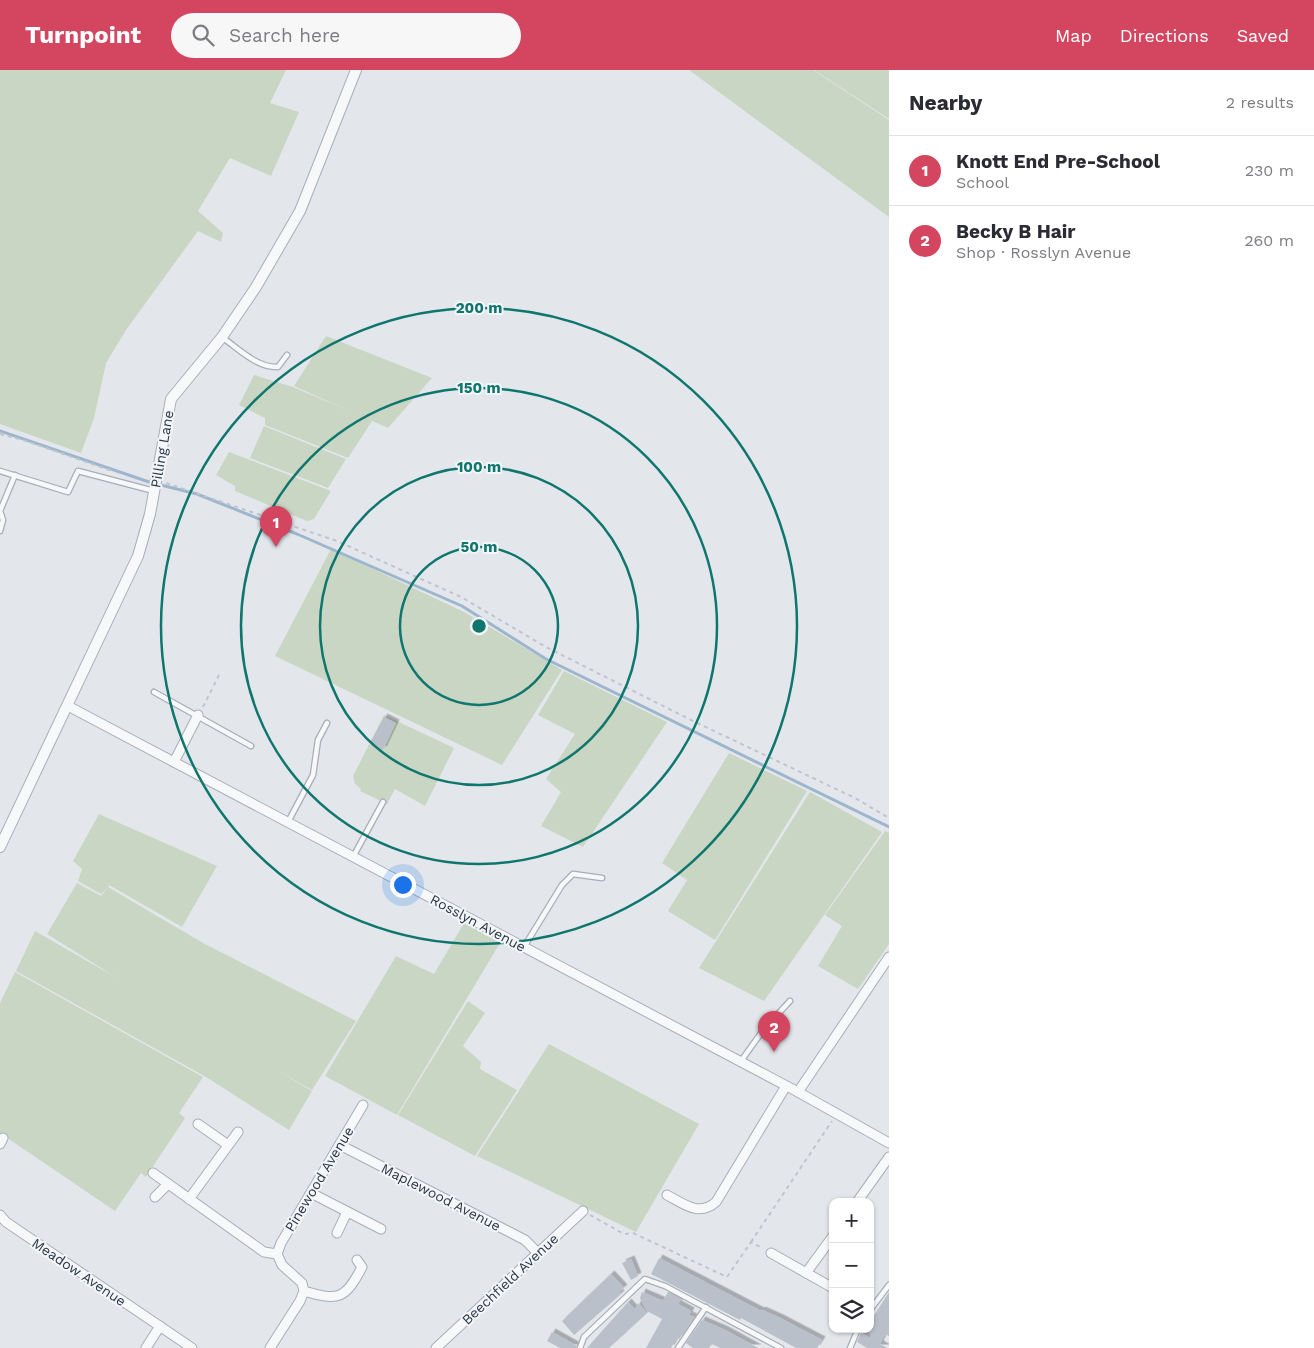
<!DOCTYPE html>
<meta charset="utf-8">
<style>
:root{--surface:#fff;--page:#f7f7f7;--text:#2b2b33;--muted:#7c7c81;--line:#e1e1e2;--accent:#d4455f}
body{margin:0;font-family:"Work Sans",sans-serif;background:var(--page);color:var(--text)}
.controls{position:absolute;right:15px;bottom:15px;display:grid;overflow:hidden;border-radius:10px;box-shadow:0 1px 4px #0004}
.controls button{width:45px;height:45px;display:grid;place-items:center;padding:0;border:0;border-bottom:1px solid var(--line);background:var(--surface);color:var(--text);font:25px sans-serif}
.you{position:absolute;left:402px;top:814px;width:18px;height:18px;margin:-12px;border:4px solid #fff;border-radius:50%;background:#1a73e8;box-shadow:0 0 0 8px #1a73e833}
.badge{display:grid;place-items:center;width:32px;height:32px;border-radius:50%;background:var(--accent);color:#fff;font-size:16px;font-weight:700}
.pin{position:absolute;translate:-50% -41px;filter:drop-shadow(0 1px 2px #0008)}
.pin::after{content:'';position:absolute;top:26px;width:18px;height:15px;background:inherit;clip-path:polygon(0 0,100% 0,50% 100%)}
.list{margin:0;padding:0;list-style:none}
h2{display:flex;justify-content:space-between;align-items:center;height:65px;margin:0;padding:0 20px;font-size:21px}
h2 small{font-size:16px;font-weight:400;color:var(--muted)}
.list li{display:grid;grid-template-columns:32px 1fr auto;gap:15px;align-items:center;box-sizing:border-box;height:70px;padding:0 20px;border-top:1px solid var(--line)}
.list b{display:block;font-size:19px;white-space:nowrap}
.list p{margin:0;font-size:16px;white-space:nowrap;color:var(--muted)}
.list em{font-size:16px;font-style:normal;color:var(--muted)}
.icon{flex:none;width:28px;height:28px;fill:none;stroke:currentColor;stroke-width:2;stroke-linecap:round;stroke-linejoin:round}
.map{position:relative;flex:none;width:889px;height:1278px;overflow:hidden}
header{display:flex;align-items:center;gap:30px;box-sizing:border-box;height:70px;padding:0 25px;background:var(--accent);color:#fff}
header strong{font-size:24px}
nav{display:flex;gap:28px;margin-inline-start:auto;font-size:18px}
.search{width:350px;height:45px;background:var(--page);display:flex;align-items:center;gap:12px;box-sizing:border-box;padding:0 18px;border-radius:28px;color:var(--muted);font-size:19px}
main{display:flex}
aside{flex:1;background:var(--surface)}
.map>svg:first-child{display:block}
.green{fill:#c9d6c4}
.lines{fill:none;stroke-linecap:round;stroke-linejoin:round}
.stream{stroke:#9db6cd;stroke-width:3}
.building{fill:#bac0ca;filter:url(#shadow)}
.service-casing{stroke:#a8aeb7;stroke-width:7}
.minor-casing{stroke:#a8aeb7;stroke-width:11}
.tertiary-casing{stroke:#a8aeb7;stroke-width:12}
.path{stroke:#c1c5cb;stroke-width:2;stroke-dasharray:4 4;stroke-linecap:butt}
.service{stroke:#f6f8fa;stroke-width:4.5}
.minor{stroke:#f6f8fa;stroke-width:9}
.tertiary{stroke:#f6f8fa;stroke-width:10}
.ring{fill:none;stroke:#0f766e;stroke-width:2.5}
.labels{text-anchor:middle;stroke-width:4;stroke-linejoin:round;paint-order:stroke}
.street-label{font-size:14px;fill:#2a3545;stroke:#f3f6f9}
.centre{fill:#0f766e;stroke:#f3f6f9;stroke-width:2.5}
.ring-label{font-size:15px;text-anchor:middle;font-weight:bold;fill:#0f766e;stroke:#f3f6f9;stroke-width:4;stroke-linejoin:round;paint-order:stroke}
</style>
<header>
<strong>Turnpoint</strong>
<div class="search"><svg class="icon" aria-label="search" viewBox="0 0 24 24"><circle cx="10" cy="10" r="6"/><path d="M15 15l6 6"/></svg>Search here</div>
<nav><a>Map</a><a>Directions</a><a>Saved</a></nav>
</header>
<main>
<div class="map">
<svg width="889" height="1278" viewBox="0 0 889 1278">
<defs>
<filter id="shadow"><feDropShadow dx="3.5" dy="-3.5" stdDeviation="0" flood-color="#0004"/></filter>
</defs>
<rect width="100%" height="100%" fill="#e3e7ec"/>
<!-- green -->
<g class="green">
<path d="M0,0h286l-16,33 29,9 -28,64 -41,-18 -32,53 25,22 -2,9 -23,-11 -72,99 -20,33 -12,55 -13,35 -81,-29z"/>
<path d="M689,0h124l76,50v97z"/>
<path d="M814,0h75v49z"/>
<path d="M326,266l106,42 -44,50 -16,-7 -24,37 -83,-33v-7l-26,-13 15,-30 39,12 59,25 -58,-26z"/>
<path d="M264,356l82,33 -18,29 -78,-30z"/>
<path d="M229,382l102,39 -17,28 -7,2 -72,-30v-5l-19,-11z"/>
<path d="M331,479l135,64 96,57 -60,95 -227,-109z"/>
<path d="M564,601l103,51 -84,125 -42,-21 20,-34 -15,-13 29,-45 -37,-19z"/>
<path d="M384,645l70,33 -29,58 -30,-17 -8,15 -27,-13 1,-2 -6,-5 -2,-8z"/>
<path d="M729,683l78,38 -92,149 -47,-29 19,-31 -25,-17z"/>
<path d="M810,722l72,40 -118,169 -65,-33z"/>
<path d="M99,744l118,52 -35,61 -73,-42 -1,2 95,56 153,78 -44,69 -36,-20 36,21 -23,39 -83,-53 -190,-106 19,-40 82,47 -70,-44 30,-51 24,13 6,-8 -6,6 -23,-13 4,-12 -9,-8z"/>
<path d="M885,761l4,2v111l-31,45 -40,-23 24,-40 -17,-11z"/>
<path d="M464,853l36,20 -103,172 -72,-39 71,-120 38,18z"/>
<path d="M15,902l188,105 -24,36 6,5 -39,59 -5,-4 -26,38 -115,-78v-130z"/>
<path d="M468,931l17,12 -22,33 18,16 -1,7 37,21 -42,66 -77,-41z"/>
<path d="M549,974l150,80 -63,108 -159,-76z"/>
</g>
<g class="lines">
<!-- stream -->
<path class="stream" d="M0,361l149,51 48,12 100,40 165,72 84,53 343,168"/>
</g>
<!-- building -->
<g class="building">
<path d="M384,647l12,6 -13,27 -13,-7z"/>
<path d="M659,1188l102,53 1,-1 18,8 42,22 -5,8h-21l-55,-30 -1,2 -89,-46z"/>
<path d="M631,1189l7,17 -7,4 -9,-17z"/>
<path d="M611,1204l13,14 -5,4 2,2 -47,41 -12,-14z"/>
<path d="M642,1222l21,9 5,-9 13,7 -3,5 13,7 -2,4 5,2 -15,22 -2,-2 -6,11h-25l16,-29 -15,-8 -7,-13z"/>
<path d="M889,1222v44l-4,-2 -5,10 7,4h-20l-10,-6 4,-9 9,5v-16z"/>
<path d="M628,1232l7,8 3,-7 9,10 -38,35h-22z"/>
<path d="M702,1250l23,10 33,18h-38l-8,-4 -3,4h-16l-7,-5z"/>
<path d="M552,1262l25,14 -1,2h-16l-13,-7z"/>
</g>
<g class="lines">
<defs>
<g id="service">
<path d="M223,268c16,11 34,30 55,29l9,-12"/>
<path d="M0,401l68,21 10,-21 76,20"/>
<path d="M0,461l3,-11 -3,-9 15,-36"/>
<path d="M154,622l97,54"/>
<path d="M288,752l25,-47 5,-35 9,-17"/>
<path d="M353,787l30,-55"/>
<path d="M524,877l38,-62 11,-11 29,4"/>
<path d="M741,991l23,-32 26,-28"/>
<path d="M870,1240l19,-25"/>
<path d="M580,1278l4,-11 61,-58 20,7 116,62"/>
<path d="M678,1278l28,-41"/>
<path d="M850,1278l8,-19"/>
</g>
<g id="minor">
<path d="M68,636l730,386 91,51"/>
<path d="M174,692l24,-47"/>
<path d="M798,1022l91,-135"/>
<path d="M198,1054l30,21"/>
<path d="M0,1074l3,-6"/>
<path d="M340,1075l185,95 13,13"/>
<path d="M153,1103l111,79 13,2 5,11 20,18 2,8 -4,10 -30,47"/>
<path d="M311,1123l70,36"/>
<path d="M667,1125c17,9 32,22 49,7l70,-116"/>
<path d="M155,1127l13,-13"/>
<path d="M189,1129l49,-67"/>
<path d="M857,1132l32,-45"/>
<path d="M0,1145l6,7 186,126"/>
<path d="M337,1163l10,-21"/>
<path d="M771,1183l62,35"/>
<path d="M277,1184l4,-11 82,-138"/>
<path d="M806,1203l27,-37"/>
<path d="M304,1221c34,10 41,9 58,-24l-5,-7"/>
<path d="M146,1278l14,-22"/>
<path d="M436,1278l147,-137"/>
</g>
<path id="tertiary" d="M0,777l138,-291 12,-42 21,-115 51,-62 34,-50 44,-76 56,-141"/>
</defs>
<!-- service casing -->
<use href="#service" class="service-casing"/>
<!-- minor casing -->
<use href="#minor" class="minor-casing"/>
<!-- tertiary casing -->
<use href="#tertiary" class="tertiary-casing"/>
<!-- path -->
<g class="path">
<path d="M0,364l23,6 89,31"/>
<path d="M166,413l171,58 124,56 85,50 145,73 164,78 34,20"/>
<path d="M203,637l16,-32"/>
<path d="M590,1145l34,19 9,-1 94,44 24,-35 11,6"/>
<path d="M751,1172l81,-121"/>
</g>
<!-- service -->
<use href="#service" class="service"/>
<!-- minor -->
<use href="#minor" class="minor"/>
<!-- tertiary -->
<use href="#tertiary" class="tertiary"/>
</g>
<!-- distance rings -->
<g class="ring">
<circle cx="479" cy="556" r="79"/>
<circle cx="479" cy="556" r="159"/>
<circle cx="479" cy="556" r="238"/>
<circle cx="479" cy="556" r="318"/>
</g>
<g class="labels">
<!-- street labels -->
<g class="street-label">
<text transform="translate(162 379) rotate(-80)" y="5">Pilling Lane</text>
<text transform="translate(478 853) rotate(28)" y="5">Rosslyn Avenue</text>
<text transform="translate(319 1109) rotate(-59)" y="5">Pinewood Avenue</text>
<text transform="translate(441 1127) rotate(27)" y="5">Maplewood Avenue</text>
<text transform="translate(79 1202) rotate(34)" y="5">Meadow Avenue</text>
<text transform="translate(510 1209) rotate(-43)" y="5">Beechfield Avenue</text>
</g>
</g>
<circle cx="479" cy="556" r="8" class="centre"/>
<g class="ring-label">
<text x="479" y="243">200 m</text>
<text x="479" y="323">150 m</text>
<text x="479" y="402">100 m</text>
<text x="479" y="482">50 m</text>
</g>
</svg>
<div class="controls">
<button>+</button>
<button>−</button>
<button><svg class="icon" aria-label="layers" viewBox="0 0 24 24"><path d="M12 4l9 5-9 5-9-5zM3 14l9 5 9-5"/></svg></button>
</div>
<div class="you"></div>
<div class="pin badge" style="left:276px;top:477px">1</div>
<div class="pin badge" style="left:774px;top:982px">2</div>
</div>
<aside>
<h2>Nearby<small>2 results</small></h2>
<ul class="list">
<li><span class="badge">1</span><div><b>Knott End Pre-School</b><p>School</p></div><em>230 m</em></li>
<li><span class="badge">2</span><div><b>Becky B Hair</b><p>Shop · Rosslyn Avenue</p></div><em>260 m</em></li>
</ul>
</aside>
</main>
